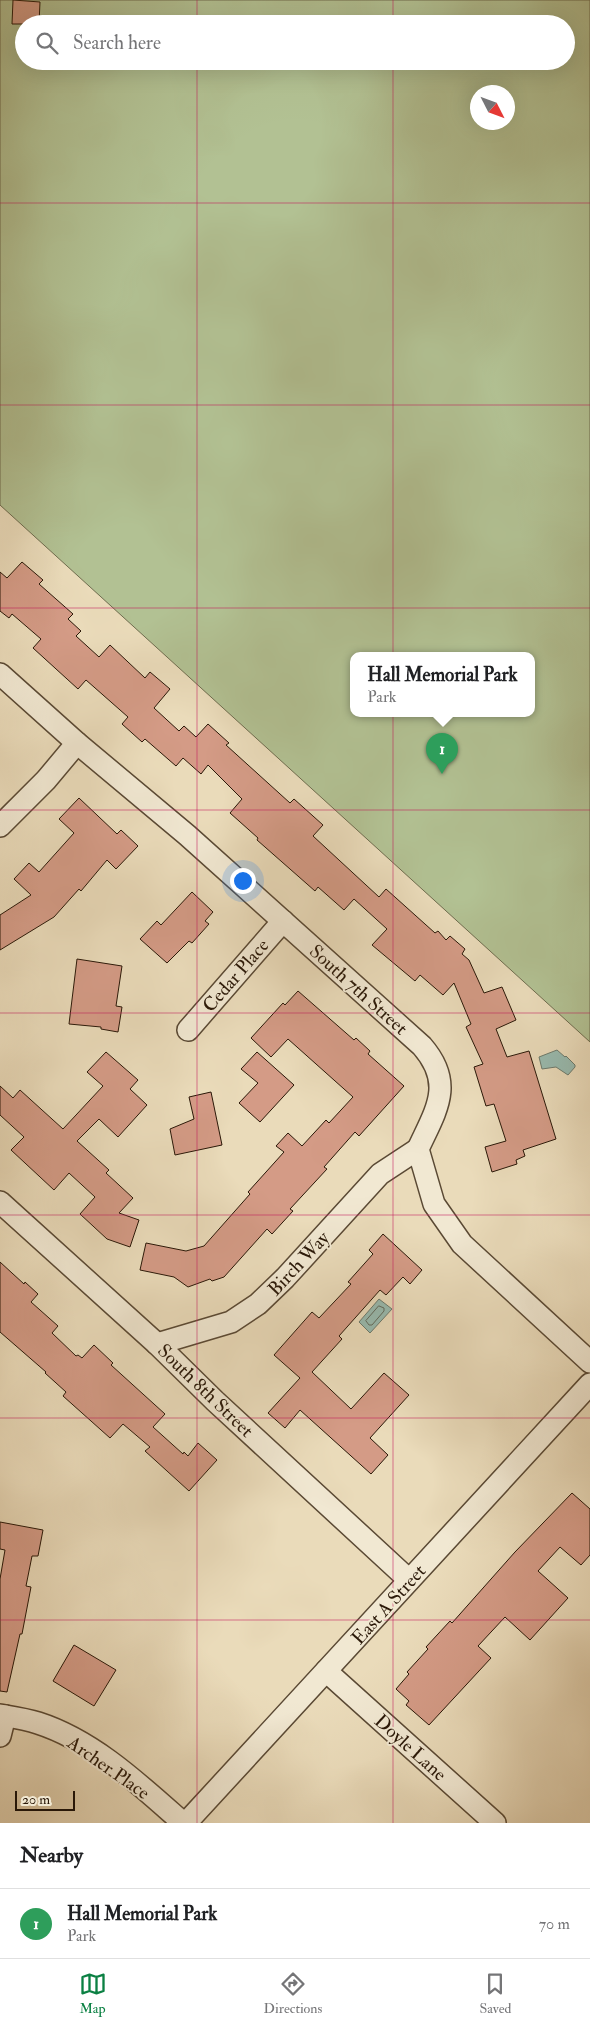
<!DOCTYPE html>
<style>
:root{--surface:#fff;--page:#f2f2f2;--text:#202124;--muted:#757577;--line:#e0e0e0;--accent:#0b8043}
body{margin:0;font-family:"IM FELL Double Pica",serif;background:var(--page);color:var(--text)}
.compass{position:absolute;left:470px;top:85px;width:45px;height:45px;border-radius:50%;background:var(--surface);box-shadow:0 5px 20px #0002;rotate:132deg}
.scale{position:absolute;left:15px;bottom:12px;width:60px;box-sizing:border-box;padding-left:5px;border:2px solid #2a1808;border-top:0;font-size:14px;line-height:18px;white-space:nowrap;color:#2a1808;-webkit-text-stroke:4px #f1e8d2;paint-order:stroke}
.you{position:absolute;left:242px;top:880px;width:18px;height:18px;margin:-12px;border:4px solid #fff;border-radius:50%;background:#1a73e8;box-shadow:0 0 0 8px #1a73e833}
.badge{display:grid;place-items:center;width:32px;height:32px;border-radius:50%;background:var(--accent);color:#fff;font-size:16px;font-weight:700}
.pin{position:absolute;translate:-50% -41px;filter:drop-shadow(0 1px 2px #0008)}
.pin::after{content:'';position:absolute;top:26px;width:18px;height:15px;background:inherit;clip-path:polygon(0 0,100% 0,50% 100%)}
.popup{position:absolute;left:350px;top:652px;width:185px;height:65px;box-sizing:border-box;display:grid;place-content:center;border-radius:10px;background:var(--surface);filter:drop-shadow(0 1px 4px #0005);font-size:16px;white-space:nowrap;color:var(--muted)}
.popup b{font-size:19px;color:var(--text)}
.popup::after{content:'';position:absolute;left:50%;top:100%;margin-left:-10px;border:10px solid transparent;border-top-color:var(--surface)}
.list{margin:0;padding:0;list-style:none}
h2{display:flex;justify-content:space-between;align-items:center;height:65px;margin:0;padding:0 20px;font-size:21px}
h2 small{font-size:16px;font-weight:400;color:var(--muted)}
.list li{display:grid;grid-template-columns:32px 1fr auto;gap:15px;align-items:center;box-sizing:border-box;height:70px;padding:0 20px;border-top:1px solid var(--line)}
.list b{display:block;font-size:19px;white-space:nowrap}
.list p{margin:0;font-size:16px;white-space:nowrap;color:var(--muted)}
.list em{font-size:16px;font-style:normal;color:var(--muted)}
.icon{flex:none;width:28px;height:28px;fill:none;stroke:currentColor;stroke-width:2;stroke-linecap:round;stroke-linejoin:round}
.map{position:relative;flex:none;width:590px;height:1823px;overflow:hidden}
.search{position:absolute;background:var(--surface);box-shadow:0 5px 20px #0002;left:15px;right:15px;top:15px;height:55px;display:flex;align-items:center;gap:12px;box-sizing:border-box;padding:0 18px;border-radius:28px;color:var(--muted);font-size:19px}
.sheet{height:135px;background:var(--surface)}
nav{display:flex;justify-content:space-around;align-items:center;box-sizing:border-box;height:70px;border-top:1px solid var(--line);background:var(--surface);font-size:14px;color:var(--muted)}
nav a{display:grid;justify-items:center;gap:2px}
nav .on{color:var(--accent)}
.map>svg:first-child{display:block}
.green{fill:#b2c193;stroke:#6e6c4e;fill-rule:evenodd}
.water{fill:#98bbb0;stroke:#6c7a6d}
.lines{fill:none;stroke-linecap:round;stroke-linejoin:round}
.shore{stroke:#616a5c;stroke-width:1}
.building{fill:#d49b86;stroke:#2a1808}
.minor-casing{stroke:#5a4934;stroke-width:24}
.minor{stroke:#f1e8d2;stroke-width:21}
.grid{fill:none;stroke:#c2185b;stroke-width:1;stroke-opacity:0.55}
.labels{text-anchor:middle;stroke-width:4;stroke-linejoin:round;paint-order:stroke}
.street-label{font-size:19px;fill:#2a1808;stroke:#f1e8d2}
</style>
<div class="map">
<svg width="590" height="1823" viewBox="0 0 590 1823">
<rect width="100%" height="100%" fill="#eadbba"/>
<filter id="stains"><feTurbulence type="fractalNoise" baseFrequency=".004" numOctaves="4"/><feColorMatrix values="0 0 0 0 .2 0 0 0 0 .09 0 0 0 0 .02 0 0 0 .5 -.17"/></filter>
<radialGradient id="worn" r=".72"><stop offset=".6" stop-color="#630" stop-opacity="0"/><stop offset="1" stop-color="#630" stop-opacity=".3"/></radialGradient>
<!-- green -->
<path class="green" d="M0,0h590v1042l-590,-537zM24,24h542v37h-542zM478,92h30v30h-30zM353,655h178v58h-178z"/>
<!-- water -->
<g class="water">
<path d="M557,1050l8,7 1,-1 9,9v2l-7,8 -12,-8 -14,2 -3,-12z"/>
<path d="M379,1299l13,10 -22,24 -11,-11z"/>
</g>
<g class="lines">
<!-- shore -->
<path class="shore" d="M379,1306l5,2v3l-12,14h-3l-3,-4z"/>
</g>
<!-- building -->
<g class="building">
<path d="M13,0l27,2 -1,22h-27z"/>
<path d="M22,562l21,18 -4,4 34,30 -5,5 13,12 -5,5 23,21 11,-12 35,33 5,-6 20,17 -16,19 25,23 5,-5 12,11 12,-13 21,19 -3,2 64,58 4,-4 29,26 -10,11 66,61 7,-8 49,44 3,-2 8,9 4,-4 15,13 -3,5 7,6 15,33 18,-6 14,33 -20,9 11,28 22,-6 27,88 -33,11 2,6 -9,4 1,4 -25,8 -7,-25 21,-6 -12,-37 -8,2 -12,-39 9,-3 -17,-37 5,-3 -17,-41 -11,12 -23,-20 -5,6 -43,-36 15,-16 -33,-30 -10,11 -26,-23 -3,4 -58,-51 1,-2 -28,-25 12,-14 -34,-34 -7,9 -18,-16 -7,8 -31,-27 -3,3 -20,-18 6,-7 -42,-37 -8,9 -45,-41 8,-9 -29,-25 -3,4 -9,-7v-39l7,6z"/>
<path d="M79,798l38,36 4,-4 17,16 -22,23 -9,-9 -26,31 -2,-2 -25,28 -54,33v-35l31,-20 -17,-16 15,-16 10,9 35,-39 -15,-14z"/>
<path d="M192,892l21,20 -8,9 4,3 -17,19 -3,-2 -22,22 -27,-24 17,-18 4,4z"/>
<path d="M77,959l45,7 -6,40 6,1 -4,25 -17,-3v-2l-32,-3z"/>
<path d="M298,991l56,49 2,-2 14,13 -2,3 36,32 -45,50 -4,-4 -31,35 3,2 -37,40 3,2 -21,23 -5,-5 -43,48 -12,4 -2,-2 -22,8 -14,-10 -34,-7 6,-27 40,8 18,-5 46,-52 -2,-2 36,-40 -8,-6 12,-13 14,13 24,-26 3,3 24,-26 -65,-58 -17,18 -20,-19 32,-35 2,2z"/>
<path d="M106,1052l32,28 -8,9 17,16 -29,32 -19,-18 -22,22 32,29 -3,3 27,25 -14,15 20,7 -9,27 -23,-8 -27,-25 15,-17 -26,-24 -15,17 -43,-40 13,-13 -24,-22v-29l13,12 7,-8 43,39 40,-43 -16,-14z"/>
<path d="M257,1052l37,33 -34,37 -21,-19 19,-20 -17,-14z"/>
<path d="M211,1092l11,53 -47,10 -5,-26 24,-10 -5,-22z"/>
<path d="M383,1234l39,36 -12,14 -7,-7 -17,18 -6,-5 -41,46 3,3 -30,33 39,37 33,-36 25,22 -39,43 18,17 -17,19 -71,-64 -15,18 -17,-15 32,-35 -26,-23 38,-43 7,6 32,-34 -3,-2 25,-28 -4,-4z"/>
<path d="M0,1262l24,22 1,-2 13,12 -7,8 27,24 -6,7 24,23 2,-1 4,3 12,-13 19,18 -2,2 54,49 -12,13 30,27 1,-2 4,4 10,-13 19,17 -28,31 -44,-40 5,-4 -27,-23 -13,14 -47,-42 3,-4 -21,-19 1,-1 -46,-40z"/>
<path d="M572,1493l18,16v46l-9,10 -21,-18 -22,24 30,27 -38,42 -25,-23 -27,29 13,12 -62,67 -23,-20 3,-4 -13,-12 13,-15 -2,-2 21,-23 -2,-2 24,-26 2,2 63,-71z"/>
<path d="M0,1522l43,8 -5,26h-6l-6,30 5,1 -9,47h-2l-13,58 -7,-1v-112l5,-29 -5,-1z"/>
<path d="M74,1645l42,25 -22,36 -41,-25z"/>
</g>
<g class="lines">
<defs>
<g id="minor">
<path d="M0,674l77,69 110,92 235,211c33,38 14,64 -4,103l16,55 28,40 128,118"/>
<path d="M0,826l46,-46 31,-37"/>
<path d="M188,1030l95,-109"/>
<path d="M0,1202l157,142 58,57 194,179"/>
<path d="M157,1344l74,-22 27,-18 27,-26 95,-104 38,-25"/>
<path d="M326,1671l169,152"/>
<path d="M0,1715c12,2 26,4 38,8 56,18 102,62 145,100"/>
<path d="M0,1736l5,-20"/>
<path d="M186,1823l404,-439"/>
</g>
</defs>
<!-- minor casing -->
<use href="#minor" class="minor-casing"/>
<!-- minor -->
<use href="#minor" class="minor"/>
</g>
<!-- grid -->
<path class="grid" d="M197,0v24M393,0v24M197,61v1762M393,61v1762M0,203h590M0,405h590M0,608h590M0,810h590M0,1013h590M0,1215h590M0,1418h590M0,1620h590"/>
<g class="labels">
<!-- street labels -->
<g class="street-label">
<text transform="translate(235 975) rotate(-49)" y="7">Cedar Place</text>
<text transform="translate(359 989) rotate(42)" y="7">South 7th Street</text>
<text transform="translate(298 1263) rotate(-47)" y="7">Birch Way</text>
<text transform="translate(206 1390) rotate(44)" y="7">South 8th Street</text>
<text transform="translate(388 1604) rotate(-48)" y="7">East A Street</text>
<text transform="translate(411 1747) rotate(42)" y="7">Doyle Lane</text>
<text transform="translate(109 1767) rotate(35)" y="7">Archer Place</text>
</g>
</g>
<rect width="100%" height="100%" filter="url(#stains)"/>
<rect width="100%" height="100%" fill="url(#worn)"/>
</svg>
<svg class="compass" viewBox="-18 -18 36 36"><path d="M0-13l5 13h-10z" fill="#e53935"/><path d="M0 13l5-13h-10z" fill="#757577"/></svg>
<div class="scale">20 m</div>
<div class="you"></div>
<div class="pin badge" style="left:442px;top:774px;background:#2e9e5b">1</div>
<div class="popup"><b>Hall Memorial Park</b>Park</div>
<div class="search"><svg class="icon" aria-label="search" viewBox="0 0 24 24"><circle cx="10" cy="10" r="6"/><path d="M15 15l6 6"/></svg>Search here</div>
</div>
<section class="sheet">
<h2>Nearby<small></small></h2>
<ul class="list">
<li><span class="badge" style="background:#2e9e5b">1</span><div><b>Hall Memorial Park</b><p>Park</p></div><em>70 m</em></li>
</ul>
</section>
<nav>
<a class="on"><svg class="icon" aria-label="map" viewBox="0 0 24 24"><path d="M3 6l6-2 6 2 6-2v14l-6 2-6-2-6 2zM9 4v14M15 6v14"/></svg>Map</a>
<a><svg class="icon" aria-label="directions" viewBox="0 0 24 24"><path d="M12 3l9 9-9 9-9-9zM9 14v-3h6M13 9l2 2-2 2"/></svg>Directions</a>
<a><svg class="icon" aria-label="saved" viewBox="0 0 24 24"><path d="M7 4h10v16l-5-4-5 4z"/></svg>Saved</a>
</nav>
